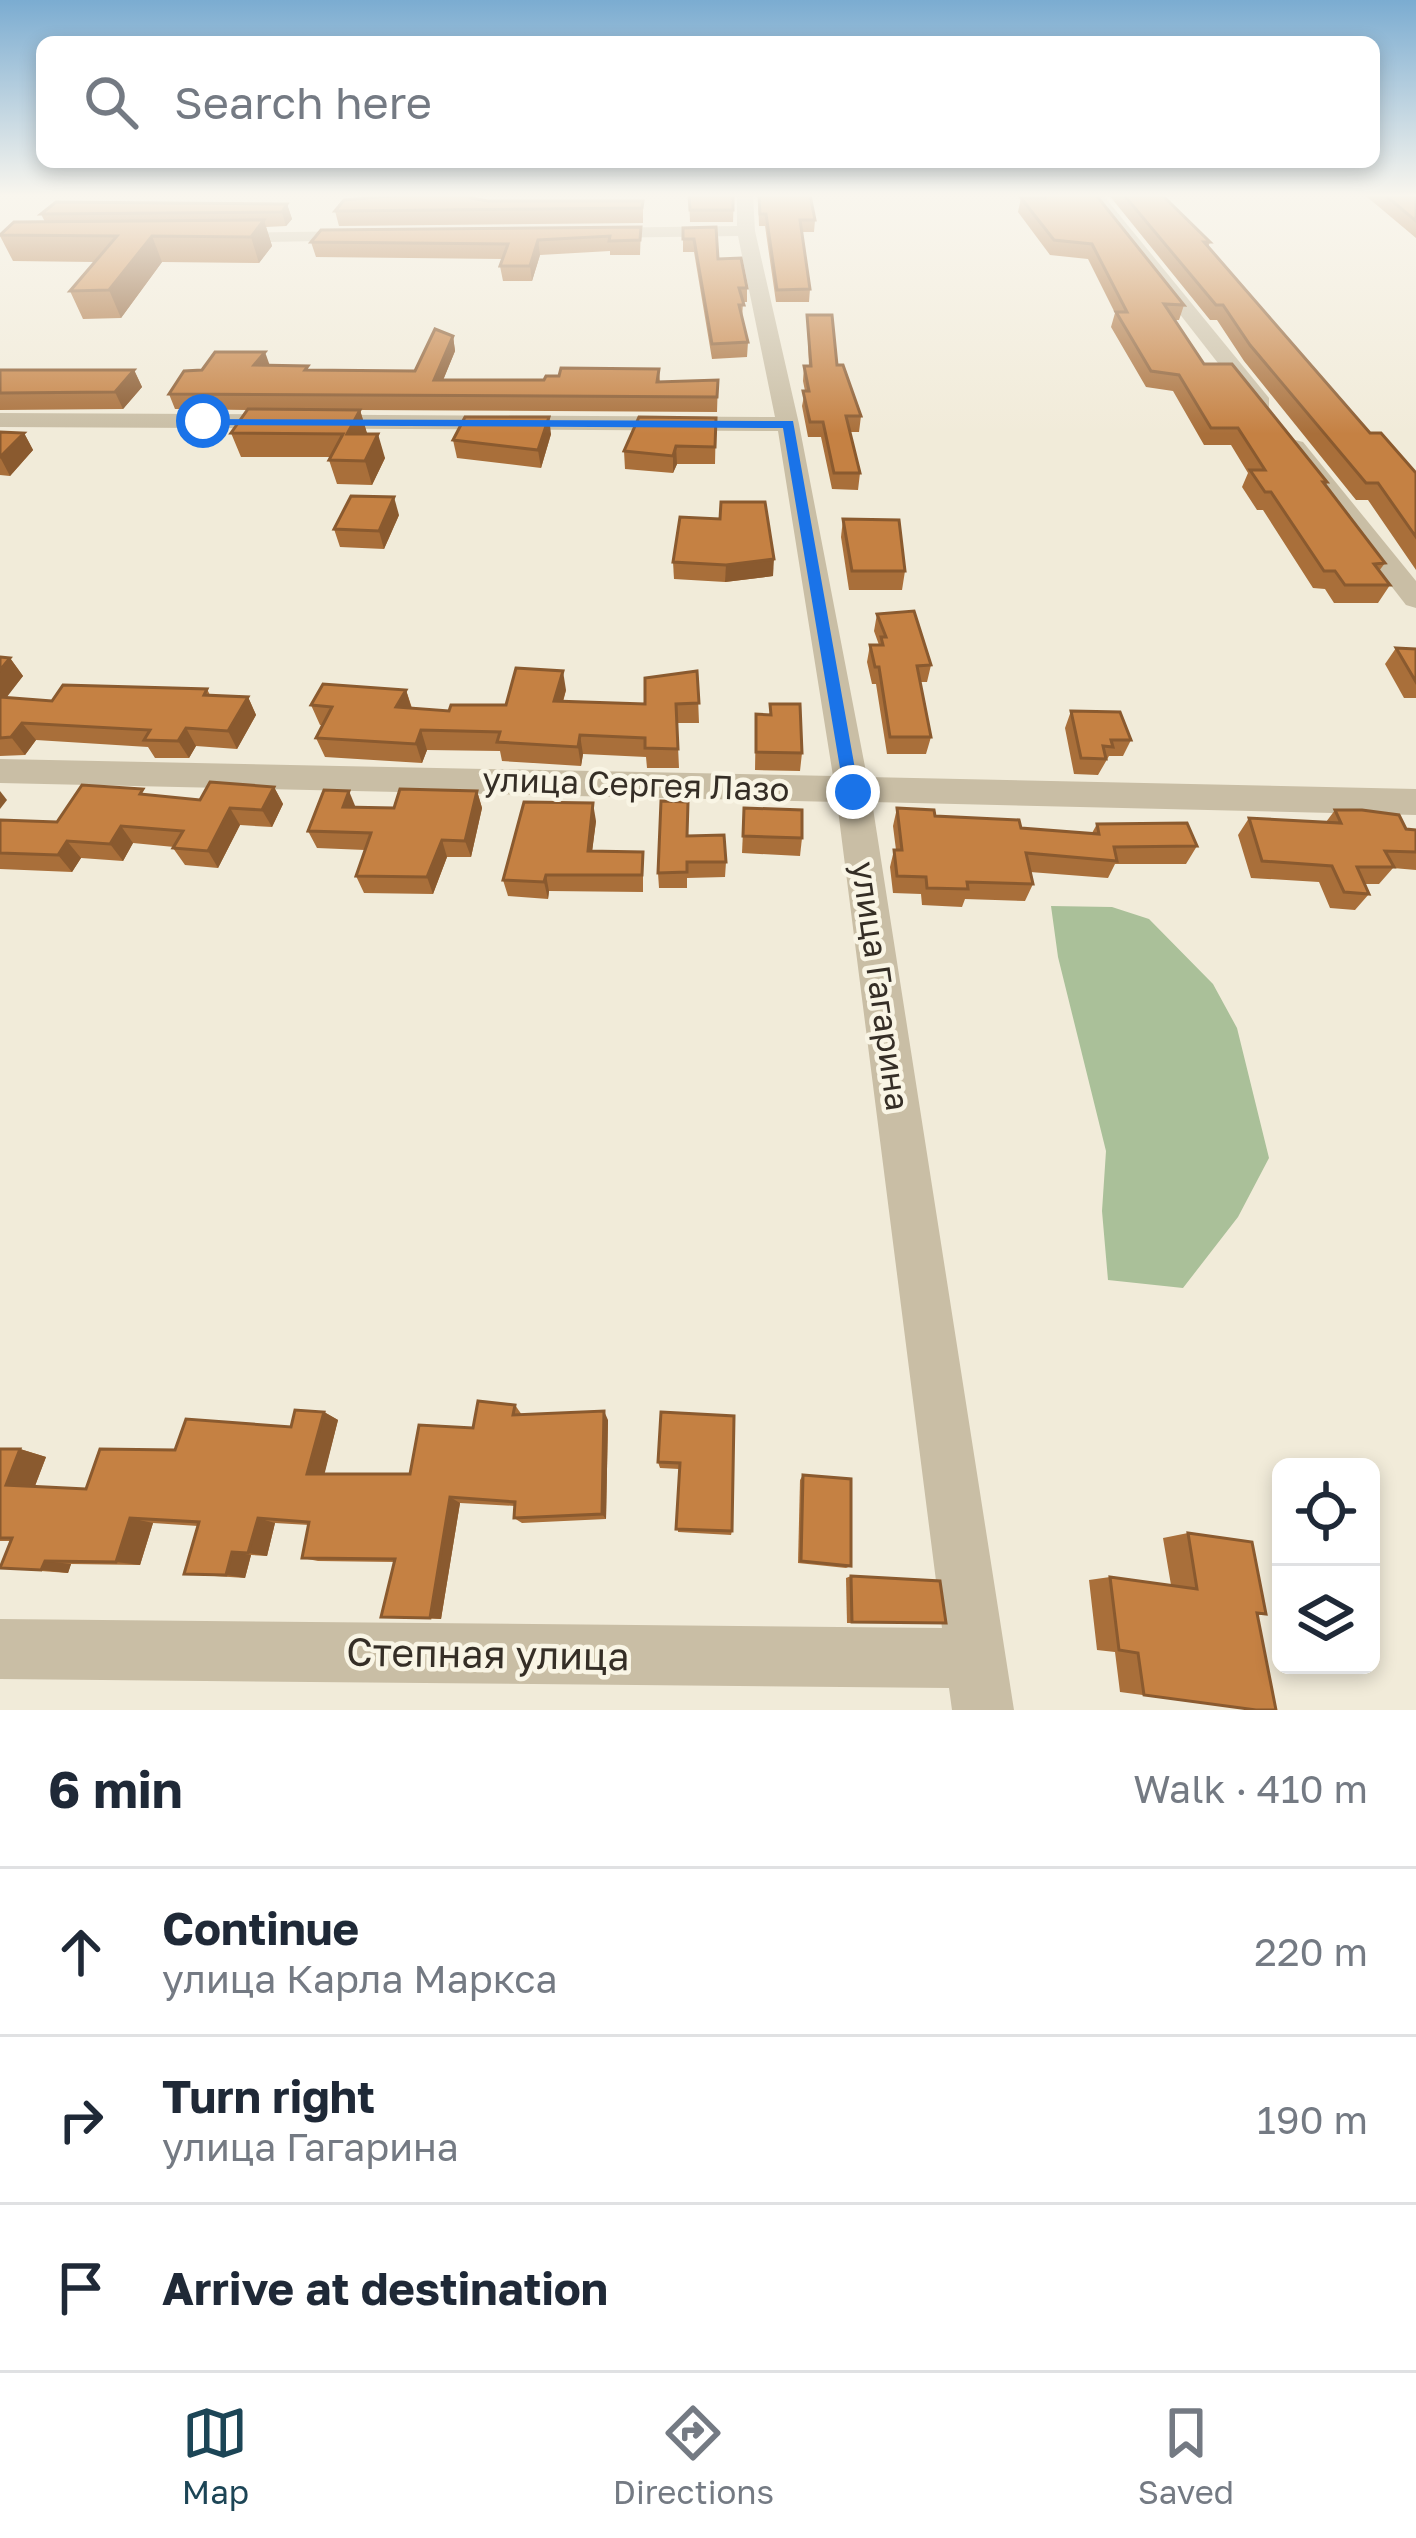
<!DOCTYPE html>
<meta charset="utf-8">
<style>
:root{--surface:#fff;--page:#f6f6f7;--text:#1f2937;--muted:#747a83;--line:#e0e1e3;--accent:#1c4556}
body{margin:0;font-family:"Golos Text",sans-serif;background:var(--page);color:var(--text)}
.controls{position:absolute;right:36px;bottom:36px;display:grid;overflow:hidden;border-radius:18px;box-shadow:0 6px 18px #0003}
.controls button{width:108px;height:108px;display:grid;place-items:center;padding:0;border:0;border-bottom:3px solid var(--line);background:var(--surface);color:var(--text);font:60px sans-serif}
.stop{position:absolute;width:36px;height:36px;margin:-27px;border:9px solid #1a73e8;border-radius:50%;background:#fff}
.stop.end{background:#1a73e8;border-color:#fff;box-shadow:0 3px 12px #0008}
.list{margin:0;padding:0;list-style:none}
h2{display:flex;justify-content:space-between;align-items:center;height:156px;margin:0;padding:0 48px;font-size:51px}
h2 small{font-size:39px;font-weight:400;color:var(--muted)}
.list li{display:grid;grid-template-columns:78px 1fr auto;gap:36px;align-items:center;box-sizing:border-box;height:168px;padding:0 48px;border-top:3px solid var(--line)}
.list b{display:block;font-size:45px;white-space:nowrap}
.list p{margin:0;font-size:39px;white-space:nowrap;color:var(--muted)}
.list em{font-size:39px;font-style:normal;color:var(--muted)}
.icon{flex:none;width:66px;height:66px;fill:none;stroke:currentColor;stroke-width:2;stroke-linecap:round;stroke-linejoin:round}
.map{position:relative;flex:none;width:1416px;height:1710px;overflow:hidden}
.search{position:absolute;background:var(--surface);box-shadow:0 6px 18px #0003;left:36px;right:36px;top:36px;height:132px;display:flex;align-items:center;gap:30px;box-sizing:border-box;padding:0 42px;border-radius:18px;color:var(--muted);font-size:45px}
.sheet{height:660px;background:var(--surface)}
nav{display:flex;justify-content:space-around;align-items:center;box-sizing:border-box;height:168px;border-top:3px solid var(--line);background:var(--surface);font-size:33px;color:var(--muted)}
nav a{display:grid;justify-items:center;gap:6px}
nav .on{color:var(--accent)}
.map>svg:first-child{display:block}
.green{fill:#aac099}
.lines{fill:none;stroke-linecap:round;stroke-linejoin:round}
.minor{fill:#c9bea5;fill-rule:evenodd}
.wall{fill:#a96f3a}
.shaded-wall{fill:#8a5a2f}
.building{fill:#c58143;stroke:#8a5a2f;stroke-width:3}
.route{fill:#1a73e8}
.labels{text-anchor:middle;stroke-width:9;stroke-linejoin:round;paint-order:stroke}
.street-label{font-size:33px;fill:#352e26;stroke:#f9f5e5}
.near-street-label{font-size:39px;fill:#352e26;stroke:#f9f5e5}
</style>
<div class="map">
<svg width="1416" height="1710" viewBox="0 0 1416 1710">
<rect width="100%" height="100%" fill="#f1ebd9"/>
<!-- green -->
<path class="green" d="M1051,906l61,1 37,12 64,65 24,44 32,130 -31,59 -55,71 -75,-8 -6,-69 4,-60 -48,-194z"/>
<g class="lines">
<!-- minor -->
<g class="minor">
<path d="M737,195h16l2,36 44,193 68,353 549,12v26l-544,-13 142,908h-62l-3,-22 -949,-9v-60l942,9 -105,-826 -837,-19v-24l833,17 -55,-345 -778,-4v-14l775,4 -37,-181 -144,2 -9,-5 9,-5 143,-2z"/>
<path d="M1087,195h16l166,203v10h-16z"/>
<path d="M364,231l9,5 -3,4 -148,3 -9,-5 9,-5z"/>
<path d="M1295,440l8,2 113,139v27l-10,-3 -119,-153v-10z"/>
</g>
</g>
<!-- wall -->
<g class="wall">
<path d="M472,195l1,3 15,3h155v22l-304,3 -4,-15z"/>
<path d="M689,195h45l-1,27h-43z"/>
<path d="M758,195h52l5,25 -1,12h-12l8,57 -1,13h-33l-11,-76h-6z"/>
<path d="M1032,195h64l88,110 -5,15h-4l29,44 123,118 -1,3 59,78 -6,8 11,14 -12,18h-44l-9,-14 -12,-1 -50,-78h-6l-15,-23 6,-14 -17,-28h-27l-31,-54 -27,-4 -35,-60 4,-14 -27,-54 -38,-4 -32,-43 3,-14h13z"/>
<path d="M1109,195h53l48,47 -2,5 162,186 46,40v97l-48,-70h-12l-112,-139 -27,-41h-7z"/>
<path d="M1349,195h67v43l-50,-42z"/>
<path d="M287,204l5,15 -6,7 -20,1 6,19 -13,17 -97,-1 -41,56 -38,1 -13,-28 25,-29 -82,-1 -13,-25v-2l45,-12 -4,-8z"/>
<path d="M641,227l-1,28h-30v-4l-70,4 -8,26h-29l-3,-15 3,-7 -187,-2 -5,-15z"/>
<path d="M683,228l64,60v14h-4l-1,18 6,22 -1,15 -35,2 -18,-107h-11z"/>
<path d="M807,315l30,50 24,51 -2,16h-9l10,41 -2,17 -26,-1 -11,-52h-13l-6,-31 3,-15 -2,-10 1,-15h5z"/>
<path d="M453,336l2,15 -12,29h101l15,-4 100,-7 1,13 58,-2 -1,32 -357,-2 7,24 18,24 -13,27 -35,-1 -8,-24 2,-3h-90l-10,-24 16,-23 -72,-1 -6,-15 33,-24 67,-5 40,5 106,1z"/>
<path d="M0,370h134l8,17 -19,22 -123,1z"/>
<path d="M716,418l-1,46h-38l-4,9 -48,-4 -1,-18z"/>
<path d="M0,432l24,1 9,17 -23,26 -10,-1z"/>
<path d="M551,434l-10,34 -84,-10 -4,-18z"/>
<path d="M399,515l-15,34 -44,-2 -6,-18z"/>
<path d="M720,519l53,57 -48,6 -51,-3 -1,-17z"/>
<path d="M843,519l62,52 -3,19h-53l-8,-53z"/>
<path d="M877,614l54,51 -4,17h-7l11,55 -5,17h-39l-11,-70h-4l-5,-22 3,-17h9l-5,-14z"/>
<path d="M1396,648l20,1v49h-12l-19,-34z"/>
<path d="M0,657l10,1 13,18 -17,21 46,4 155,-12 3,6 38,2 8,18 -19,34 -41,-3 -7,12h-34l-7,-11 -112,-7 -11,15 -25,1z"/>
<path d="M697,671l2,52h-22l2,45h-32l-1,-11 -63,-3 -2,12 -79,-5 -2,-10 -73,-1 -5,13 -97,-6 -9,-19 7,-13h-3l-9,-20 95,-15 6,18 37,3 57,-6 60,-15 -3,12 82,2z"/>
<path d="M770,704l32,49 -2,18 -45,-1 1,-56 14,1z"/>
<path d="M1071,711l60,29 -8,16h-14l-11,19 -24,-1 -9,-46z"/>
<path d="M274,787l9,17 -11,23 -32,-2 -22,43 -33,-3 -12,-17 1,-1 -41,-4 -10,18 -42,-3 -9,14 -72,-3v-49l57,2 90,-27 53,5z"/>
<path d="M477,791l5,17 -11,49h-24l-14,37 -69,-1 -8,-17 9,-26 -48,-2 -9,-17 48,-24 38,1z"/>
<path d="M744,808l58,30 -2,18 -58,-3z"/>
<path d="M897,808l38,8 86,12 71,5 5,-9 100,22 -11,18h-71l-7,14 -78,-6 3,12 -8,17 -60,-2 -3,8 -40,-2 -1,-11 -28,-1 -3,-26 4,-17h2l-3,-24z"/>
<path d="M1335,810l71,19 10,1v40l-23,-2 -14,16h-14l4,10 -14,16 -25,-2 -11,-26 -68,-4 -13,-43 11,-17 77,4z"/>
<path d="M596,821l-4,30 51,1v40l-94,-1 -1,8 -40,-3 -5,-16z"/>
<path d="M688,836l38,26 -1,15 -38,1v10h-28l-1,-15z"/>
<path d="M515,1405l7,10 86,5 -2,99 -84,4 -8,-5 1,-12 -55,-3 -19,116 -60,-2 13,-55 -76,-1 -16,-3 7,-33 -34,-2 -8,33 -16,-1 -6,23 -61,-4 14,-48 -45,-3 -13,42 -69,-1 -3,9 -68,-5 10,-27h-10v-92h20l26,8 -11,29 51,3 89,-39 116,-23 33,-15 14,8 -14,54h86l63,-46z"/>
<path d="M661,1412l71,119 -1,4 -53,-3 1,-63 -19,-1 -2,-6z"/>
<path d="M803,1475l48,91 -5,2 -48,-5 2,-83z"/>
<path d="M1188,1533l78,81 -8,1 -2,95 -136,-18 -5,-40 -18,-2 -8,-70 21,-3 61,8 -8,-47z"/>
<path d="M851,1576l95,47h-99l-1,-45z"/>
</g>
<!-- shaded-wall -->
<g class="shaded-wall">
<path d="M287,204l5,15 -6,7 -4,-14z"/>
<path d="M264,220l8,26 -13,17 -8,-26z"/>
<path d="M152,236l10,26 -41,56 -12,-28z"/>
<path d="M538,240l2,15 -8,26 -2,-15z"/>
<path d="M453,336l2,15 -18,44 -3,-15z"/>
<path d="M265,352l5,14 -16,-1z"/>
<path d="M134,370l8,17 -19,22 -8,-17z"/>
<path d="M360,410l7,23 -20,1z"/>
<path d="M549,417l2,17 -10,34 -3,-18z"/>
<path d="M24,433l9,17 -23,26 -10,-19z"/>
<path d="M378,434l7,24 -13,27 -7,-24z"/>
<path d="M676,446l1,18 -4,9v-17z"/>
<path d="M394,497l5,18 -15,34 -5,-18z"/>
<path d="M774,559l-1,17 -48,6 1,-17z"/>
<path d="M10,658l13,18 -23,30v-36z"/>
<path d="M563,671l3,19 -9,31 -3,-20z"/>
<path d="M406,690l6,20 -16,-3z"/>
<path d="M248,697l8,18 -19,34 -9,-18z"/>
<path d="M22,723l14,17 -11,15 -14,-18z"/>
<path d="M186,728l10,18 -7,12 -11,-17z"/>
<path d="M421,730l6,20 -5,13 -6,-19z"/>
<path d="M580,735l3,19 -2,12 -3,-19z"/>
<path d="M274,787l9,17 -11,23 -10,-17z"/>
<path d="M0,791l7,9 -7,9z"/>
<path d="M349,791l7,17 -13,-1z"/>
<path d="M477,791l5,17 -11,49 -6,-16z"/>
<path d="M593,803l3,18 -6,47 -2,-17z"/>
<path d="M230,808l10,17 -22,43 -10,-17z"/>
<path d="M121,826l12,17 -10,18 -13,-17z"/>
<path d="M442,840l5,17 -14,37 -6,-17z"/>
<path d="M67,841l14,17 -9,14 -14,-17z"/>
<path d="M546,875l3,16 -1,8 -4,-17z"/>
<path d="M604,1411l4,9 -2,99 -4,-5z"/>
<path d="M324,1412l14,8 -15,60 -16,-6z"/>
<path d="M20,1449l26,8 -13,34 -27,-6z"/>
<path d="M450,1497l10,6 -19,116 -11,-1z"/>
<path d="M130,1518l23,5 -13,42 -24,-3z"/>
<path d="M258,1518l17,5 -8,33 -19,-3z"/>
<path d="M232,1552l19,3 -6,23 -19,-3z"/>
<path d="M45,1561l26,3 -3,9 -27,-3z"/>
</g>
<!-- building -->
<g class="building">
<path d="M403,195h68v3l17,3h155l-1,7 -307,3 9,-11z"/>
<path d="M689,195h44v15h-43z"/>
<path d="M759,195h51l5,25h-15l10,69 -33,1 -11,-76h-6z"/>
<path d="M1043,195h53l88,110 -20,-1 40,60h28l95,118h-4l62,81 -11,1 16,21h-45l-10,-14h-11l-53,-79h-6l-15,-22h15l-27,-42h-27l-32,-53 -28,-4 -35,-59h11l-35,-68 -38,-4 -33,-42h24z"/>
<path d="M1124,195h38l48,47h-6l166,191h11l35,40v64l-38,-54h-12l-116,-138 -27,-40h-7z"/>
<path d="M1385,195h31v26z"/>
<path d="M56,202l231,2 -5,8 -241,2z"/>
<path d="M264,220l-13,17 -99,-1 -43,54 -39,1 47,-55 -117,-1 14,-13z"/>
<path d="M641,227l-1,13 -31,1 1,-5 -72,4 -8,26h-30l8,-22 -197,-2 10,-12z"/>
<path d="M716,227l2,32 23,-1 6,30h-8l5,17h-5l9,37 -36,2 -18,-105h-11v-11z"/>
<path d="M807,315h25l5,50h6l18,51h-15l14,57h-26l-11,-51h-13l-7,-31h6l-5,-25h7z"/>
<path d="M435,329l18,7 -19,44h110l2,-4h13l2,-8 98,1 -2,13 61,-2 -1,17 -548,-3 15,-23 18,-1 13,-18h50l-11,13 54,1 -3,4 110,1z"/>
<path d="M0,370h134l-19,22 -115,1z"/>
<path d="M248,409l112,1 -13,24h31l-13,27 -36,-1 14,-26 -112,-1z"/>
<path d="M465,417h84l-11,33 -85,-10z"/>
<path d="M639,417l77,1 -1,29 -39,-1 -3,10 -49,-5z"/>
<path d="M0,432l24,1 -24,24z"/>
<path d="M351,496l43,1 -15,34 -45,-2z"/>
<path d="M721,502h44l9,57 -48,6 -53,-3 7,-45 40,2z"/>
<path d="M843,519l56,1 6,51h-53z"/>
<path d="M914,611l17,54 -14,1 14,71h-41l-11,-70h-4l-5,-22h13l-2,-8h5l-9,-23z"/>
<path d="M1396,648l20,1v33z"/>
<path d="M0,657l10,1 -10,12z"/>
<path d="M516,668l47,3 -9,30 91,3v-26l52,-7 2,32 -23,1 2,45 -33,-1v-10l-65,-3 -2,12 -81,-5 3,-10 -79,-2 -5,14 -100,-6 16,-31 -21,-2 12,-21 83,6 -10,17 53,4 2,-6h55z"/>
<path d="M63,685l144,4 -3,6 44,2 -20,34 -42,-3 -8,13 -34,-1 6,-10 -128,-7 -11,14 -11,1v-41l52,4z"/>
<path d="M770,704h30l2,49 -46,-1v-38l15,1z"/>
<path d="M1071,711l49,1 11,28h-20l2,7 -10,-1 3,13 -25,-1z"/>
<path d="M210,782l64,5 -12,23 -32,-2 -22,43 -35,-3 10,-17 -62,-5 -11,18 -43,-3 -9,14 -58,-2v-33l57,2 25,-37 61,4 -3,5 60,6z"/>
<path d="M400,789l77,2 -12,50 -23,-1 -15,37 -71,-1 15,-43 -63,-2 16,-41 25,1 -6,16 51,1z"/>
<path d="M661,801l27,1 -1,34 37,-1 2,27h-39v10l-29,1z"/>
<path d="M524,802l69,1 -5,48 55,1 -1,23h-96l-2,7 -41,-2z"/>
<path d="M744,808l58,2v28l-59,-2z"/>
<path d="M897,808l37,2 1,6 84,4 2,8 78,6 -2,-10 90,-1 10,23 -83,1 3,14 -91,-8 7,31 -66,-2 1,7 -41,-1 -1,-11 -29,-1 -3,-26h8z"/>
<path d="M1335,810h27l37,5 7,14 10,1v22l-31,-1 9,16h-37l12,27 -25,-2 -12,-26 -70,-5 -13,-43 92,5z"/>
<path d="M478,1401l37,4 -2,10 91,-4 -2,103 -88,4 1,-16 -65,-5 -20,121 -49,-1 14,-58 -93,-1 7,-36 -51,-4 -10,35 -16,-1 -6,23 -42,-1 15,-52 -69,-4 -14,44 -71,-1 -4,9 -41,-2 12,-30h-12v-89h20l-14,36 80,4 14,-40 75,1 11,-31 105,8 4,-17 29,2 -17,62h103l9,-49 54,3z"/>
<path d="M661,1412l73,4 -2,115 -56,-2 4,-66 -22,-1z"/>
<path d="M803,1475l48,4v87l-50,-5z"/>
<path d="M1188,1533l64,9 14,72 -9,-1 19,97h-20l-112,-15 -6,-42 -19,-3 -9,-73 87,12z"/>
<path d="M851,1576l89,5 6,42 -94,-1z"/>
</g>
<!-- sky -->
<linearGradient id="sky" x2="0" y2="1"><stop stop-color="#7bacd1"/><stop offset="0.45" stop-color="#f9f6ee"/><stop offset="1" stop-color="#f9f6ee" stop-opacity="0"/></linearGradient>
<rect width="1416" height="434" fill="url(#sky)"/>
<!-- route -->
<path class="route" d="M199,419l594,2 67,376h-13l-3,-5 -61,-364 -580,-3z"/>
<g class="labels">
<!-- street labels -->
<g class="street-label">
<text transform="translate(636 784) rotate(2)" y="12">улица Сергея Лазо</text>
<text transform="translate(881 986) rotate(82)" y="12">улица Гагарина</text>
</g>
<!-- near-street labels -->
<g class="near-street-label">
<text transform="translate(488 1654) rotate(1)" y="14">Степная улица</text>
</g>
</g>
</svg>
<div class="controls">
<button><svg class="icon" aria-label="locate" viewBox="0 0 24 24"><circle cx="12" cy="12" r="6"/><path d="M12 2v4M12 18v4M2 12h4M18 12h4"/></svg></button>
<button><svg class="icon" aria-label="layers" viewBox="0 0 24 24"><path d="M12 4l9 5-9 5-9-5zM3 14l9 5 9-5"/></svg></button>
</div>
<div class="stop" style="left:203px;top:421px"></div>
<div class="stop end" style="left:853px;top:792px"></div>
<div class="search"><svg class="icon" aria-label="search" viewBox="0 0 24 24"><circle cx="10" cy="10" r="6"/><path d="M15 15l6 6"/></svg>Search here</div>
</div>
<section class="sheet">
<h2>6 min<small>Walk · 410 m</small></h2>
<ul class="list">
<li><svg class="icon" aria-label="ahead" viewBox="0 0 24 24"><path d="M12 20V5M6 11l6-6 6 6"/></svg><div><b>Continue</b><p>улица Карла Маркса</p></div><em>220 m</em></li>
<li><svg class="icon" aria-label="right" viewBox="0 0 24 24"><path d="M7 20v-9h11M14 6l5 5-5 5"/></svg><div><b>Turn right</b><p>улица Гагарина</p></div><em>190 m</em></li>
<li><svg class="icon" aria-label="arrive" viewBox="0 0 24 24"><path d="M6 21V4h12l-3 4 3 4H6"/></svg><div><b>Arrive at destination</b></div></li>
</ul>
</section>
<nav>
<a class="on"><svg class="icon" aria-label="map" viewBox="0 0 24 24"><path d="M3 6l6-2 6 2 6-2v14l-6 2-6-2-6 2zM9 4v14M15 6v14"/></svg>Map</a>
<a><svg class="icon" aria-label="directions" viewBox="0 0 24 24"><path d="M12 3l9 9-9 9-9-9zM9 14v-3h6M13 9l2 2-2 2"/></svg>Directions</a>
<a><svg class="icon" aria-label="saved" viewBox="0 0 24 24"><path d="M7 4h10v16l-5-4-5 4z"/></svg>Saved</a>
</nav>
